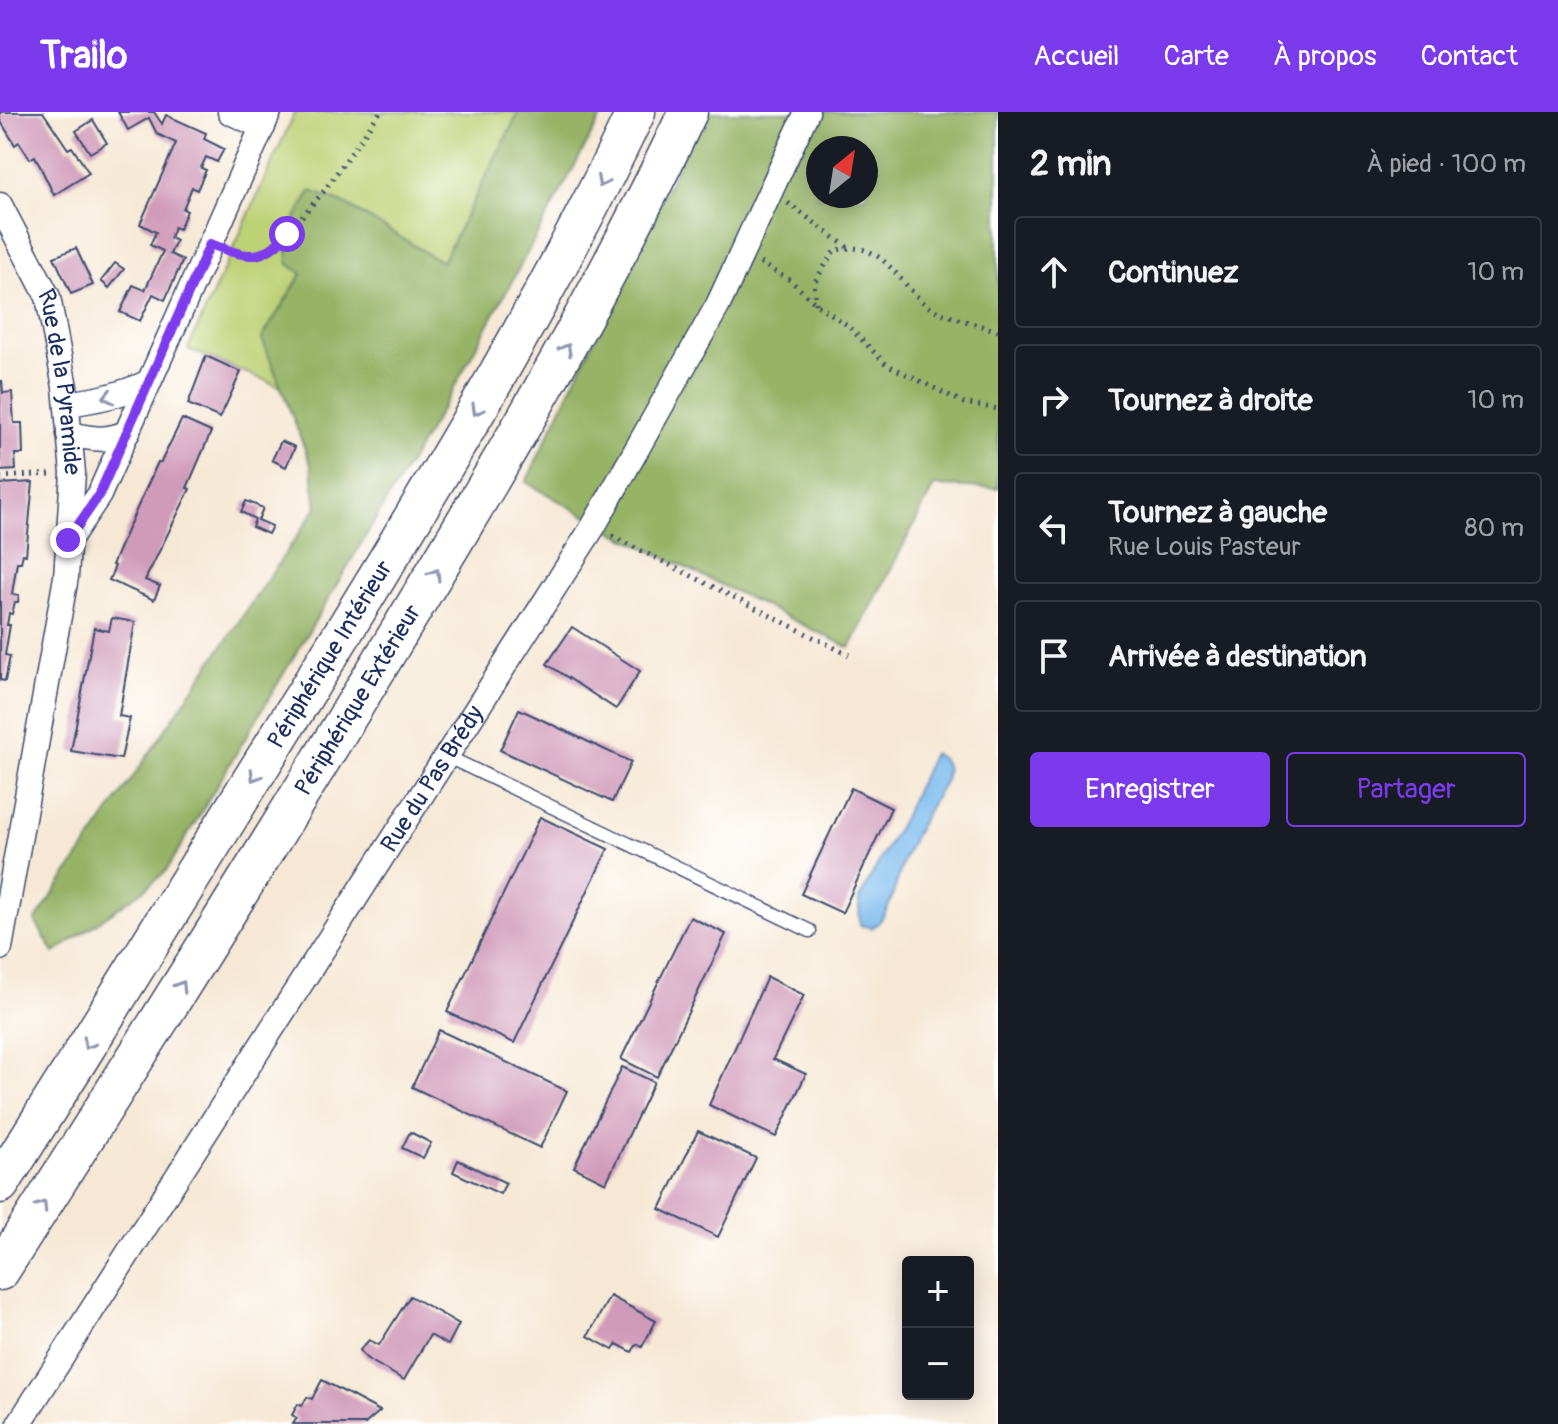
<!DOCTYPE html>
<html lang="fr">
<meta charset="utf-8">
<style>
:root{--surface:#171b24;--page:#242831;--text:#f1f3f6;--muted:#9ea1a6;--line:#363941;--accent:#7c3aed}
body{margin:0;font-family:Pangolin,sans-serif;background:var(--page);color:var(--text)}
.controls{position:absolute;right:24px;bottom:24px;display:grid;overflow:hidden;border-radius:8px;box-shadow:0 4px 20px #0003}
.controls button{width:72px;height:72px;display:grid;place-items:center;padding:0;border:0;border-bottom:2px solid var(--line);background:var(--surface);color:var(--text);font:40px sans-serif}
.compass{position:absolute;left:806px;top:24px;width:72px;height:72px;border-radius:50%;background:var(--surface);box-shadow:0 4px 20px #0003;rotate:30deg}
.stop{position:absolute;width:24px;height:24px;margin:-18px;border:6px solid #7c3aed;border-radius:50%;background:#fff}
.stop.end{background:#7c3aed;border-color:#fff;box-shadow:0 2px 8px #0008}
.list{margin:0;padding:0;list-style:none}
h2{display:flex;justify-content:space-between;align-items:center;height:104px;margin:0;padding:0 32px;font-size:34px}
h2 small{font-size:26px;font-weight:400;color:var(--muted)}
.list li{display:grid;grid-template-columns:52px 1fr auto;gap:24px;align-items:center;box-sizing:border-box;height:112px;margin:0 16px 16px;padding:0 16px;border:2px solid var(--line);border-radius:8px}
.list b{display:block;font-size:30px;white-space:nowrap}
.list p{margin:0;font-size:26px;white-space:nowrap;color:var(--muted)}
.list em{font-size:26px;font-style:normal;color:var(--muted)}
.actions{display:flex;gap:16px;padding:24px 32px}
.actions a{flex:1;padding:18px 0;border:2px solid var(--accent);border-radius:8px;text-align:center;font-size:28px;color:var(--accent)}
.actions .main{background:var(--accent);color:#fff}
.icon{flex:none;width:44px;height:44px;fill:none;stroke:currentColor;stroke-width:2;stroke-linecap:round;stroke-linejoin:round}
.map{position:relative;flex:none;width:998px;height:1312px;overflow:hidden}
header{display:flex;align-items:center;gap:48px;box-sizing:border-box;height:112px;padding:0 40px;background:var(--accent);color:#fff}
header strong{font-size:38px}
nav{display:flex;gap:44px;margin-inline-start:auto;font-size:28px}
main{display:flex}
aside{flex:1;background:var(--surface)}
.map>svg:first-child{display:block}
.green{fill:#bdd175;stroke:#6c806a;stroke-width:2}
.forest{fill:#96b366;stroke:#587162;stroke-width:2;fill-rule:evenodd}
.water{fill:#78baed;stroke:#4a74a6;stroke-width:2}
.building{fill:#d09bb9}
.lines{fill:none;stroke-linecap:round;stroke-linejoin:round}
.service-casing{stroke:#3c4b70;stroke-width:15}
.minor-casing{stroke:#3c4b70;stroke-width:27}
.trunk-casing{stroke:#3c4b70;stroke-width:41}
.path{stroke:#3c4b70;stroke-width:5;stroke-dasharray:2 6;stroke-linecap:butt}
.service{stroke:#fff;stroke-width:12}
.minor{stroke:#fff;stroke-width:24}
.trunk{stroke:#fff;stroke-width:38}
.oneway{stroke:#8d97ae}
.route{stroke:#7c3aed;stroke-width:10}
.labels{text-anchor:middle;stroke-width:6;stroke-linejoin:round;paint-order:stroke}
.street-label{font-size:24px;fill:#1b2f5e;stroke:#fff}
</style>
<header>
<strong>Trailo</strong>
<nav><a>Accueil</a><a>Carte</a><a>À propos</a><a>Contact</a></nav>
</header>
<main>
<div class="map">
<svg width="998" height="1312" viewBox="0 0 998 1312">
<rect width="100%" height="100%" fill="#fff"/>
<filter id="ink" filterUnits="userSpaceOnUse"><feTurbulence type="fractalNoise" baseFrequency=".0125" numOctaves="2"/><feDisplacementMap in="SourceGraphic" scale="16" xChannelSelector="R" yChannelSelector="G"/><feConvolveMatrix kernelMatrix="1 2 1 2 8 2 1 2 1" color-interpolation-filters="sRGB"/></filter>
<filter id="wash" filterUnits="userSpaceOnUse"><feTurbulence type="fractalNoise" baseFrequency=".006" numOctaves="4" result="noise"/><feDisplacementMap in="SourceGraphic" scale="32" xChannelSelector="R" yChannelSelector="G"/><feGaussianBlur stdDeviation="1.8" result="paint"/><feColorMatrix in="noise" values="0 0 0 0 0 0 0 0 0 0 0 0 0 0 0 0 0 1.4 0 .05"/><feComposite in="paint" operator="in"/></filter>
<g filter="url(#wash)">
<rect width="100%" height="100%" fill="#f6e8d4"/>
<!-- green -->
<path class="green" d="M295,0h224l-77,151 -99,-60 -32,-12 -24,43 1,29 14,10 -40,65 19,49 -93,-38z"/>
<!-- forest -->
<g class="forest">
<path d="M519,0h85l-153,281 -285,478 -21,18 -91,64 -19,-32 282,-414 -6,-42 -49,-127 40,-64 -14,-11 -1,-29 24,-43 32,12 99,59z"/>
<path d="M703,0h295v376l-64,-2 -84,162 -231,-113 -93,-53zM818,36h48v48h-48z"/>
</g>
<!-- water -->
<path class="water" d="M933,641c13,8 16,13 12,27 -14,24 -28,48 -39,74 -9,20 -14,62 -34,74l-12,-3 -1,-26 45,-83z"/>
<g id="blocks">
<!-- building -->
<g class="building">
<path d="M0,0h43l25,37 4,-2 17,26 -35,22 -19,-39 -5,3 -11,-17 -4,3 -15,-25z"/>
<path d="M118,0h36l8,12 4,-9 40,18 -2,6 20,10 -7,13 -11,-5 -5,11 5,2 -9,20 -5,-3 -9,22 4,2 -8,18 -5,-2 -4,11 6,3 -6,13 13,6 -18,40 -12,-6 -13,27 -20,-9 13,-27 12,5 18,-39 -13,-6 6,-13 -16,-8 36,-81 -19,-9 -8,-16 -21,12z"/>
<path d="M93,8l14,23 -17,10 -14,-22z"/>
<path d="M76,136l17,37 -22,9 -17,-37z"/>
<path d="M115,151l9,6 -15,19 -8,-7z"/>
<path d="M206,244l35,16 -21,46 -32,-14z"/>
<path d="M0,269h2l1,12 9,-1 2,31h8l1,31h-8l1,16 -16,1z"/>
<path d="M182,307l29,13 -24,56 3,1 -45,91 15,6 -6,14 -45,-20 6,-14 -3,-1 17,-39 29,-64h3z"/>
<path d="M281,329l14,6 -9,20 -14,-7z"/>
<path d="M33,370l-7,73 -3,-1 -2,8h-4l-5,32 7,1 -1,7h-3l-3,12 -3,-1 -2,12h3l-5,30 5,1 -5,25 -5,-1v-196z"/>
<path d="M246,389l17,7 -5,12 14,6 -4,8 -16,-7 3,-8 -14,-7z"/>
<path d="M112,506l23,4 -16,94 11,2 -9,41 -50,-8 23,-123 15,3z"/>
<path d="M572,515l68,44 -24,38 -69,-45z"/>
<path d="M519,597l112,53 -19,40 -112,-52z"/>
<path d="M851,676l40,20 -49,105 -41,-19z"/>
<path d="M540,705l68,32 -94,194 -67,-31z"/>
<path d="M690,805l36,17 -69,143 -36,-18z"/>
<path d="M767,865l37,18 -31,64 33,15 -30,63 -67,-32z"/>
<path d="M439,918l128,61 -27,57 -128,-61z"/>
<path d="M622,955l32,15 -48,101 -32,-16z"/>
<path d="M698,1019l58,27 -38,79 -58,-28z"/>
<path d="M410,1020l21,11 -8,15 -21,-10z"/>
<path d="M458,1048l48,23 -6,11 -47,-22z"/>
<path d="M410,1184l49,28 -11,21 -18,-10 -26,45 -38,-22 -6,-8 9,-10 10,5z"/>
<path d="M610,1184l46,25 -14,26 -5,-3 -5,8 -15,-8 -4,6 -25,-14z"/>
<path d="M322,1268l58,31 -15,13h-72l4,-6 -5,-3 6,-11 4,2 5,-9 5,2z"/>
</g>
</g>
</g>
<g filter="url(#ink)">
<use href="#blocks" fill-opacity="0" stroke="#3c4b70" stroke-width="2"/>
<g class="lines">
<defs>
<path id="service" d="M446,644l364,175"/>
<g id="minor">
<path d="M230,0l33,15"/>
<path id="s1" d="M0,93l48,92 17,90 8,86 -7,104 -66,371"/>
<path d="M67,292c29,-4 54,-9 80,-21"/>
<path d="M69,322c23,5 38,8 59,-2"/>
<path d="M70,426l29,-43 170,-383"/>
<path id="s2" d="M19,1312l574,-897 125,-222 89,-193"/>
</g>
<g id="trunk">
<path id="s3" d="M0,1072c115,-182 229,-365 341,-548 105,-171 209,-343 295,-524"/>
<path id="s4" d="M0,1159c129,-201 256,-404 381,-609 109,-180 217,-359 307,-550"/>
</g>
</defs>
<!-- service casing -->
<use href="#service" class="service-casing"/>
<!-- minor casing -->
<use href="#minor" class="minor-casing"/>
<!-- trunk casing -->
<use href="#trunk" class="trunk-casing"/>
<!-- path -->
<g class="path">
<path d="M788,91l59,44"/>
<path d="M230,139l25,4 18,-5 51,-59 56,-79"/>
<path d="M760,151l30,17 26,24 31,21 39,39 78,39 34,6"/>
<path d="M816,192l-2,-21 20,-32c48,-15 62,31 94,55 13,10 53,19 70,25"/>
<path d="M0,365l52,-3"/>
<path d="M612,424l237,119"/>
</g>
<!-- service -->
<use href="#service" class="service"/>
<!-- minor -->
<use href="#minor" class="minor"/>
<!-- trunk -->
<use href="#trunk" class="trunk"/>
</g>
<!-- one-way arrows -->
<defs><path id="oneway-chevron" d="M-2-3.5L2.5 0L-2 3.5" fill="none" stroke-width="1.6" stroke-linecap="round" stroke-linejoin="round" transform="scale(2)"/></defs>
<g class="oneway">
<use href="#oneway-chevron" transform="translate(602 70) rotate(117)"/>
<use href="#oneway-chevron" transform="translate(566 237) rotate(-61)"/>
<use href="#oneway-chevron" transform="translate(108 285) rotate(167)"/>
<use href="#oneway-chevron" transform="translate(477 298) rotate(120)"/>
<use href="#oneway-chevron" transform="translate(435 462) rotate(-59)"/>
<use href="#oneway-chevron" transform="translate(255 664) rotate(122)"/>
<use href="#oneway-chevron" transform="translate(181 874) rotate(-58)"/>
<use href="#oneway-chevron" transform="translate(88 932) rotate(122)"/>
<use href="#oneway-chevron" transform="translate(42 1094) rotate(-57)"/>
</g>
</g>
<g class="lines" filter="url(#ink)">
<!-- route -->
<path class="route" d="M68,428l31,-45 111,-251c35,12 50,21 77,-10"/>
</g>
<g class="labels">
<!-- street labels -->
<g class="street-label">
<text dy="8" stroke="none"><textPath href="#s1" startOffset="190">Rue de la Pyramide</textPath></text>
<text dy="8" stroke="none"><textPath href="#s3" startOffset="624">Périphérique Intérieur</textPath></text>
<text dy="8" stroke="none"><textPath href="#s4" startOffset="674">Périphérique Extérieur</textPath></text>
<text dy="8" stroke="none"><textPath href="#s2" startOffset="766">Rue du Pas Brédy</textPath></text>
</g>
</g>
</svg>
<div class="controls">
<button>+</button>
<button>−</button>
</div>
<svg class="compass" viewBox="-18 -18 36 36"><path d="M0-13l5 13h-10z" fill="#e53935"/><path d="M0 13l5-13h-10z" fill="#9ea1a6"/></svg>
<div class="stop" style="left:287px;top:122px"></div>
<div class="stop end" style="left:68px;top:428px"></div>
</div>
<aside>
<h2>2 min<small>À pied · 100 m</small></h2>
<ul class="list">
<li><svg class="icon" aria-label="ahead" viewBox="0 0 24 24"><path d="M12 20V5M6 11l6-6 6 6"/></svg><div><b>Continuez</b></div><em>10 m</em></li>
<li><svg class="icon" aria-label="right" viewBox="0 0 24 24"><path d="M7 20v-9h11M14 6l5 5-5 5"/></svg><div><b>Tournez à droite</b></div><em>10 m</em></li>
<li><svg class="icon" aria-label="left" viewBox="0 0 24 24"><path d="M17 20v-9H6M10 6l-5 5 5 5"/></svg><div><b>Tournez à gauche</b><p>Rue Louis Pasteur</p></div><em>80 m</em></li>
<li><svg class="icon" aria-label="arrive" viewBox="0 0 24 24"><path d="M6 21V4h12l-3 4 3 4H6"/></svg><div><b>Arrivée à destination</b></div></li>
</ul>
<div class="actions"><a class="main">Enregistrer</a><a>Partager</a></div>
</aside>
</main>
